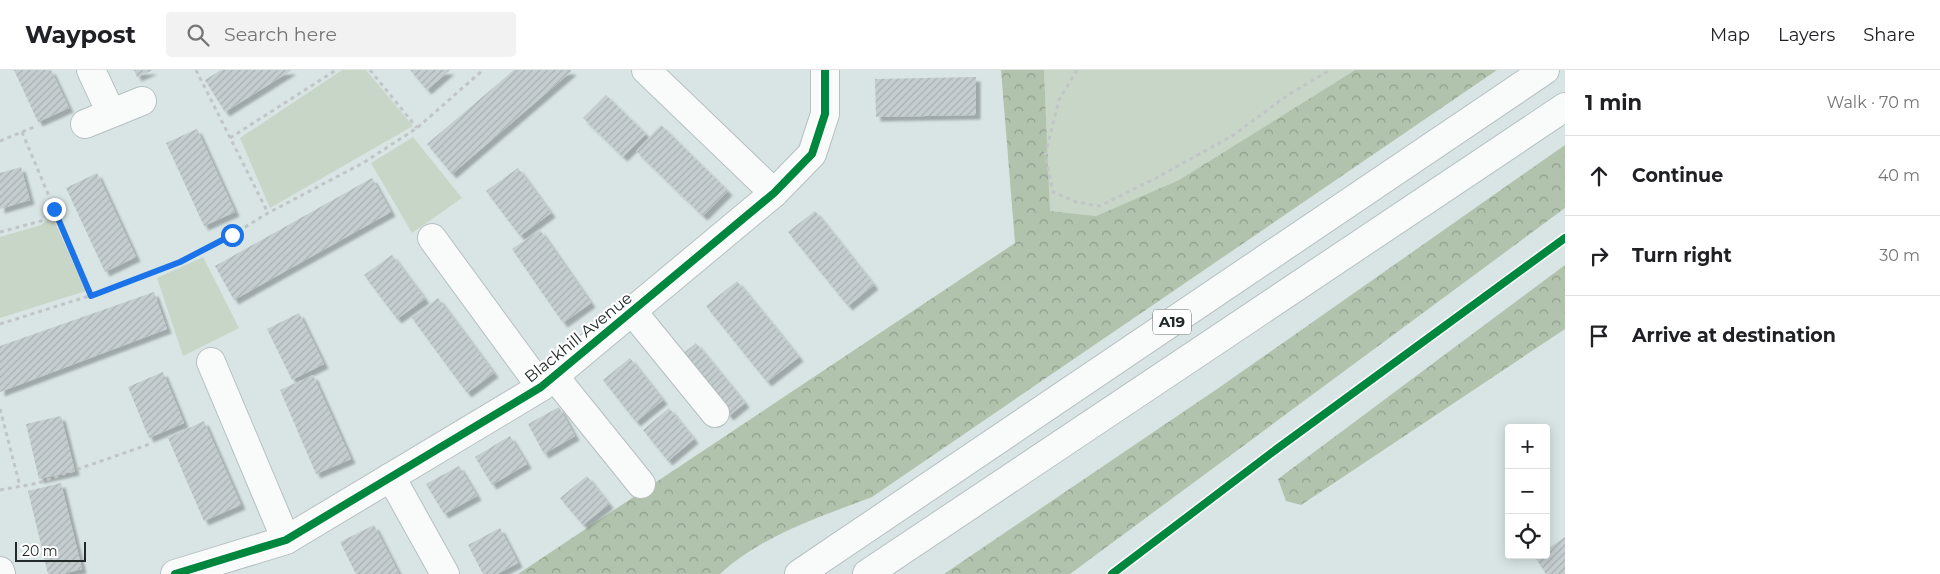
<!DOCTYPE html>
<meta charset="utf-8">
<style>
:root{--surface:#fff;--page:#f2f2f2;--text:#202124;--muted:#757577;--line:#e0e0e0}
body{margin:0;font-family:Montserrat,sans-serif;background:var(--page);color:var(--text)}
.controls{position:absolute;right:15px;bottom:15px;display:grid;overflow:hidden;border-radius:5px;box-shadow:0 2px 12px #0003}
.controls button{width:45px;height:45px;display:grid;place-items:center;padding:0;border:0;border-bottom:1px solid var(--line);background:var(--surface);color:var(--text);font:25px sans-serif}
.scale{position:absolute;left:15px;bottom:12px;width:71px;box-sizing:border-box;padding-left:5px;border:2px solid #212929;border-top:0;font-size:14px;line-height:18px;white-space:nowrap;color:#212929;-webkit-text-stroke:4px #fff;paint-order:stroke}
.stop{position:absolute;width:15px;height:15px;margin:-11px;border:4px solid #1a73e8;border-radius:50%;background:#fff}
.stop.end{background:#1a73e8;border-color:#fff;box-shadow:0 1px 5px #0008}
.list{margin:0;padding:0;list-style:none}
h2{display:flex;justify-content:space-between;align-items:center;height:65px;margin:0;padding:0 20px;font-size:21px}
h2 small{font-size:16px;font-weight:400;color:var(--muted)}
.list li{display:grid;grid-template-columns:32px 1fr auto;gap:15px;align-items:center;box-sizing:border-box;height:80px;padding:0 20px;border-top:1px solid var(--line)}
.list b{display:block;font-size:19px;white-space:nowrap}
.list em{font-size:16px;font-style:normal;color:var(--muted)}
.icon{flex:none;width:28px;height:28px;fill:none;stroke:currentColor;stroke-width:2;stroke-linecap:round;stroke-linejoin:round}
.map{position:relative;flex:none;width:1565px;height:504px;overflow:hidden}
header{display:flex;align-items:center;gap:30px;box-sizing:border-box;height:70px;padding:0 25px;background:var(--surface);border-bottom:1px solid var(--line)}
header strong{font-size:24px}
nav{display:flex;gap:28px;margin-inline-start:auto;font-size:18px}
.search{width:350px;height:45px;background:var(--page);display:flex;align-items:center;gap:12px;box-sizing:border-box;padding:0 18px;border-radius:5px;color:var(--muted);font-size:19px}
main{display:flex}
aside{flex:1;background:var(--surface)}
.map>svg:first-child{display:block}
.grass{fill:#c8d6c7}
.forest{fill:url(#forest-crowns)}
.building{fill:url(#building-hatch);filter:url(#shadow)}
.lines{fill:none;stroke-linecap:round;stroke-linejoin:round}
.minor-casing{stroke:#b6c0c0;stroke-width:30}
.highway-casing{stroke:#b6c0c0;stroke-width:30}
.path{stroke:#c1c5c5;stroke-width:3;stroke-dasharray:4 4;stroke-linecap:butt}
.minor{stroke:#f9fbfb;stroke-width:28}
.highway{stroke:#f9fbfb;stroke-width:28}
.cycleway-casing{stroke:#fff;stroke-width:11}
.cycleway{stroke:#00873e;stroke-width:8}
.route{stroke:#1a73e8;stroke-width:6}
.labels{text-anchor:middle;stroke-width:4.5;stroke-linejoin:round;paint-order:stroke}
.shield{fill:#fff;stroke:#646969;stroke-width:1}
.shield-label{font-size:15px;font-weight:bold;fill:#212929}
.street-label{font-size:16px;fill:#212929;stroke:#fff}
</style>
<header>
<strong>Waypost</strong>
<div class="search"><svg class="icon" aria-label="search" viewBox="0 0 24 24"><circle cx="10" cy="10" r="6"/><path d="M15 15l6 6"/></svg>Search here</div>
<nav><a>Map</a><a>Layers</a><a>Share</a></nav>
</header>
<main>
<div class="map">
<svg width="1565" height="504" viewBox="0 0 1565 504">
<defs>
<pattern id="forest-crowns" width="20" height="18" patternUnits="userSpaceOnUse" patternTransform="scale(1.25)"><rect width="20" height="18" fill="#b1c3ac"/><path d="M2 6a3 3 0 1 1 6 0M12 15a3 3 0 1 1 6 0" fill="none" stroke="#909e8c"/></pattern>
<pattern id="building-hatch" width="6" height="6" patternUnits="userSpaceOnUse" patternTransform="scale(1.25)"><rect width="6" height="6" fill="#c4cdcf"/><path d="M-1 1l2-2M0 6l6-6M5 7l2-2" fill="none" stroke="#a8b0b2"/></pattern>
<filter id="shadow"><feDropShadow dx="4.5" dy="4.5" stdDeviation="1" flood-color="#0004"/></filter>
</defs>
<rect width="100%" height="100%" fill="#d9e5e5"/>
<!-- grass -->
<g class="grass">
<path d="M342,0h24l47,56 -143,82 -30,-70z"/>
<path d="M1044,0h311l-176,110 -83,36 -46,-5z"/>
<path d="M413,67l49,61 -50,35 -41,-70z"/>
<path d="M52,146l34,75 -86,27v-81l41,-12z"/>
<path d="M203,187l36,71 -56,28 -26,-78z"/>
</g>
<!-- forest -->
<g class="forest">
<path d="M1001,0h43l6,141 46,5 83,-36 176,-110h142l-625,427c-52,20 -110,38 -152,77h-202l497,-331z"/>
<path d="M1565,75v63l-495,366h-126l276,-187z"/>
<path d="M1565,195v64l-264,176 -15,-4 -8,-22z"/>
</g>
<!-- building -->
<g class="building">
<path d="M14,0h37l18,38 -31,14z"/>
<path d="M134,0h19l-16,7z"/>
<path d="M221,0h71l-67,42 -20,-32z"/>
<path d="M410,0h40l-23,20z"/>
<path d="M514,0h56l2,1 -120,103 -25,-30z"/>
<path d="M976,7v38l-100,2 -1,-38z"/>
<path d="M606,25l40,39 -23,23 -40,-39z"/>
<path d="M661,55l67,66 -25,25 -67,-65z"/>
<path d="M197,59l38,83 -31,14 -38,-83z"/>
<path d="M21,97l9,33 -30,9v-36z"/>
<path d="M518,98l33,45 -31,23 -34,-45z"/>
<path d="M97,103l39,84 -31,15 -39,-84z"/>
<path d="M372,108l19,34 -157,88 -19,-34z"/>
<path d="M815,141l59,74 -26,21 -60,-74z"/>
<path d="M540,160l51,73 -28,20 -51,-74z"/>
<path d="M392,185l33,44 -28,20 -33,-44z"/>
<path d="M737,211l62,76 -32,25 -61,-76z"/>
<path d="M154,222l13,37 -167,63v-46z"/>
<path d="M438,228l56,75 -27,20 -55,-75z"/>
<path d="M299,243l25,51 -32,16 -25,-51z"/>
<path d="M696,273l49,60 -16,13 -49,-60z"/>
<path d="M630,288l33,42 -27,22 -33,-42z"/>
<path d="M163,302l21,51 -35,15 -21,-51z"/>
<path d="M313,305l38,84 -35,15 -36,-84z"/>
<path d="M559,337l16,29 -31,18 -16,-30z"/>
<path d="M669,338l25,31 -26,22 -25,-31z"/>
<path d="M61,346l14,55 -36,8 -13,-55z"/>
<path d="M204,351l37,84 -37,16 -36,-83z"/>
<path d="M510,366l17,28 -35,21 -17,-28z"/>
<path d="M459,396l18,30 -33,18 -18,-30z"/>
<path d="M587,406l22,28 -26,21 -23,-27z"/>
<path d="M61,413l21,86 -20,5h-14l-20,-83z"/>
<path d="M374,455l25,49h-43l-16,-32z"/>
<path d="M500,458l18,35 -21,11h-14l-15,-29z"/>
<path d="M1565,467v37h-19l-11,-17 11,-2v-5z"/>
</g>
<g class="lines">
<defs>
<g id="minor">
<path d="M91,0l20,43"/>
<path d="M646,0l128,123"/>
<path d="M85,54l57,-23"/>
<path d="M432,168l109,149"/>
<path d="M632,241l83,102"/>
<path d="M211,292l75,178"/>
<path d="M554,306l87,108"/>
<path d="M391,407l54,97"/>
<path d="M0,501l1,3"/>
<path d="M175,504l111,-34 255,-153 233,-194 38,-39 13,-40v-44"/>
</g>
<g id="highway">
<path d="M799,504l746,-504"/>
<path d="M867,504l698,-467"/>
</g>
</defs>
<!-- minor casing -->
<use href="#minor" class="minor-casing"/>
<!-- highway casing -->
<use href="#highway" class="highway-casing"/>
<!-- path -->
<g class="path">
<path d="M196,0l72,143"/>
<path d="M370,0l47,58"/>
<path d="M1077,0l-18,30 -14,55 8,37 23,10 24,4 56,-28 76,-42 56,-41 42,-25"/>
<path d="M22,62l69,164"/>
<path d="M230,68l106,-68"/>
<path d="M0,71l34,-14"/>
<path d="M0,162l41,-11 13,-12"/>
<path d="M0,254l108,-34 72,-28 52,-27 36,-22 95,-50 54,-35 66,-58"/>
<path d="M0,339l20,77"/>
<path d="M0,420l38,-7 112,-39"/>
</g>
<!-- minor -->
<use href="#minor" class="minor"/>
<!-- highway -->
<use href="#highway" class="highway"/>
<defs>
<g id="cycleway">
<path d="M175,504l111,-34 255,-153 233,-194 38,-39 13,-40v-44"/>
<path d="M1112,504l166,-126 287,-210"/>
</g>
</defs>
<!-- cycleway casing -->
<use href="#cycleway" class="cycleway-casing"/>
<!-- cycleway -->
<use href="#cycleway" class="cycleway"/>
</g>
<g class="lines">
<!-- route -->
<path class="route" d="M54,139l37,87 89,-34 52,-27"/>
</g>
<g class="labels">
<!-- shield labels -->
<rect class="shield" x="1153" y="239.5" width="38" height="25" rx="4"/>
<g class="shield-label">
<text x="1172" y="257">A19</text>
</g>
<!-- street labels -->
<g class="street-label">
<text transform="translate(578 267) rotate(-39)" y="6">Blackhill Avenue</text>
</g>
</g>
</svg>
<div class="controls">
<button>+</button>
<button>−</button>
<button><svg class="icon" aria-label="locate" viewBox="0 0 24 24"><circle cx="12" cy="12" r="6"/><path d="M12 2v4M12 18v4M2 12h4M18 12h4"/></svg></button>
</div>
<div class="scale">20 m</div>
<div class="stop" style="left:232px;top:165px"></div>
<div class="stop end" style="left:54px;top:139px"></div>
</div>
<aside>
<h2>1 min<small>Walk · 70 m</small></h2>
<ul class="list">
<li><svg class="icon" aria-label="ahead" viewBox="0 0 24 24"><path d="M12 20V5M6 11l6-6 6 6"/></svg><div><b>Continue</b></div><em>40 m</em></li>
<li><svg class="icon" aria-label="right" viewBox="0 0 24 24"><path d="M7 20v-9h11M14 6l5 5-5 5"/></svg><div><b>Turn right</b></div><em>30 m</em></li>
<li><svg class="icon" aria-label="arrive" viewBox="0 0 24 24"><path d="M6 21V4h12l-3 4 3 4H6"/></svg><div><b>Arrive at destination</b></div></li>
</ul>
</aside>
</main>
